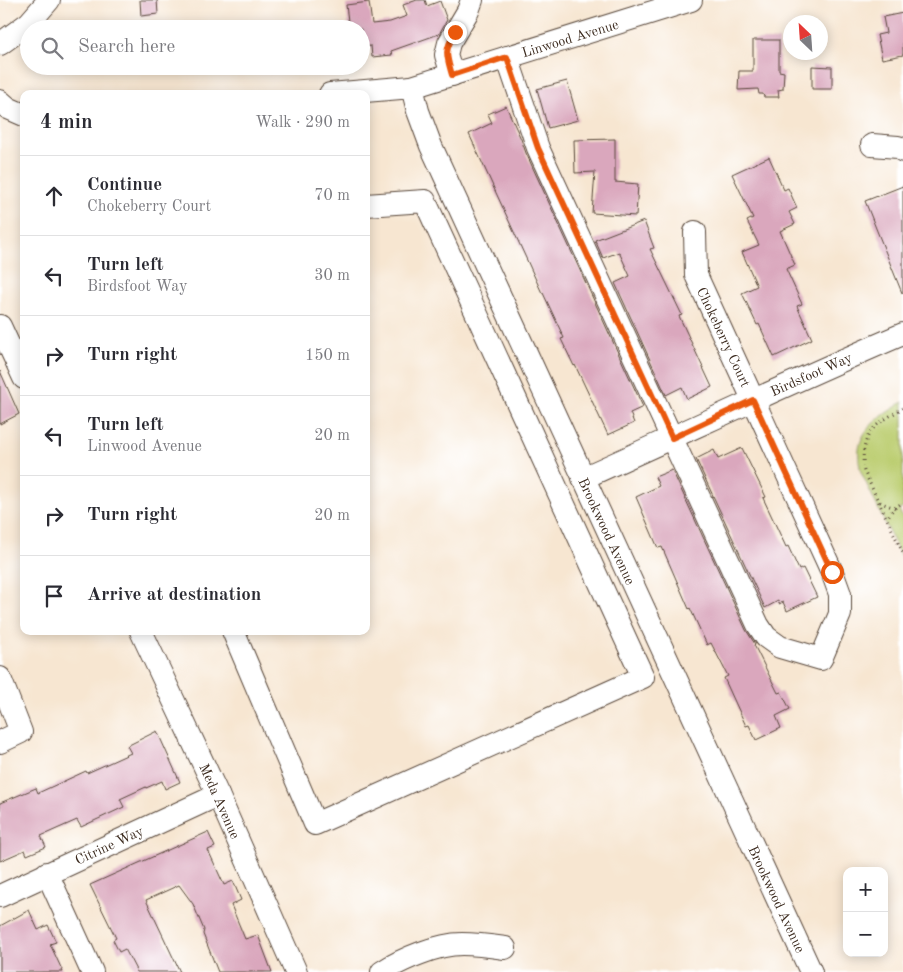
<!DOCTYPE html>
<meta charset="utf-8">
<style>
:root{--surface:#fff;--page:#f7f7f7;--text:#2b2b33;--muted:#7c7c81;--line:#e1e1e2}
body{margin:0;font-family:"Old Standard TT",serif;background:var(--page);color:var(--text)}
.controls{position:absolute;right:15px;bottom:15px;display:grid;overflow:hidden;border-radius:10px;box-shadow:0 2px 12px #0003}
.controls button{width:45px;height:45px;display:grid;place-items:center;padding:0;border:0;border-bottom:1px solid var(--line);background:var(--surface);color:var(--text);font:25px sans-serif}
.compass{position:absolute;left:783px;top:15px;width:45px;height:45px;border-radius:50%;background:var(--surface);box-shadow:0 2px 12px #0003;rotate:335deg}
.stop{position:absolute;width:15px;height:15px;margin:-11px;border:4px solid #ea580c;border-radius:50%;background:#fff}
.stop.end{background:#ea580c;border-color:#fff;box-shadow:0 1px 5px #0008}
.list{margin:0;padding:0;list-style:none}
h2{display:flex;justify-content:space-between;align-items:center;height:65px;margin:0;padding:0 20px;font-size:21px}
h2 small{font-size:16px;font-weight:400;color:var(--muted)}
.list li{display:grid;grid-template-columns:32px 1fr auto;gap:15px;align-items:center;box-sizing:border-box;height:80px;padding:0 20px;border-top:1px solid var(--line)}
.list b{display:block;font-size:19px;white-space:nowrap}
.list p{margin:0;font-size:16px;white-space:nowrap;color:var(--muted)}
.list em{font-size:16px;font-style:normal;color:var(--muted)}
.icon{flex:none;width:28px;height:28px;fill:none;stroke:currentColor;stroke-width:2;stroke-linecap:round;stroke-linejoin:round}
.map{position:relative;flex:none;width:903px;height:972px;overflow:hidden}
.search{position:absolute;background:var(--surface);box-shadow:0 2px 12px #0003;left:20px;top:20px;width:350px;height:55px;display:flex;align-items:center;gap:12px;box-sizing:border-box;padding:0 18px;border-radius:28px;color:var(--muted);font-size:19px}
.panel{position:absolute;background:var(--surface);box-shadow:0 2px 12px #0003;left:20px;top:90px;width:350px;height:545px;border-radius:10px}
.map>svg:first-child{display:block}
.green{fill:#bcce71;stroke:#7c7c48}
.building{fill:#daa7bd}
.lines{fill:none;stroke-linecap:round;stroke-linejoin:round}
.minor-casing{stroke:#574639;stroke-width:24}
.path{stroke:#574639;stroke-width:3;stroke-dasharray:1 4;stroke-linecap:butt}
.minor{stroke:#fff;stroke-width:22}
.route{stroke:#ea580c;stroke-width:6}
.labels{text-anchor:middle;stroke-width:4;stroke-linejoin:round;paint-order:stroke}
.street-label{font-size:14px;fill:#3b2a1e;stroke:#fff}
</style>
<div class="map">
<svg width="903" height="972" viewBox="0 0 903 972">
<rect width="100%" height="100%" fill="#fff"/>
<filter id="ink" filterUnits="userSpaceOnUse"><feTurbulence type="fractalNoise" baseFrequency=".02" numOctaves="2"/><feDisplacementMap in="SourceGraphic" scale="10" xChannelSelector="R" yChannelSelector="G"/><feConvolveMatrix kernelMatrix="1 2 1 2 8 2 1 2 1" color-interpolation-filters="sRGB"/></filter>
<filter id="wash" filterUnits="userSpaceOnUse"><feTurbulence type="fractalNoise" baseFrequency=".0096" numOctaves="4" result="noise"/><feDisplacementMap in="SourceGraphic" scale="20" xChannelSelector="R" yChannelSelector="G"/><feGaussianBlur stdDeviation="1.12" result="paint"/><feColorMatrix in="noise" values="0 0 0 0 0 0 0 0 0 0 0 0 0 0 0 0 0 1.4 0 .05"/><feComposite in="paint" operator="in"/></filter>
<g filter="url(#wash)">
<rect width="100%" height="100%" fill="#f7e6d1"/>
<!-- green -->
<path class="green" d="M903,402v106l-4,2 4,8v43l-42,-89c-10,-39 13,-51 42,-70z"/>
<g id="blocks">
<!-- building -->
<g class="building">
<path d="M140,0h17l1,14 -17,2z"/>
<path d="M417,0h8l2,6 13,-5 7,19 -8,14 -48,17 1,4 -20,2 -1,-11 -10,1v-18h-12l-3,-24 23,-3 3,22 18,-2 17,-6 -4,-11z"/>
<path d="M903,13v42l-21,4 -5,-24 9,-2 -3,-16z"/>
<path d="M753,40h26v31l5,1 -1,17 -5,1 1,7h-15l-1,-3h-4l-1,-5 -20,1 1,-19h14z"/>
<path d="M812,66l20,1v22h-20z"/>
<path d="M567,81l11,39 -30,8 -11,-39z"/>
<path d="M506,106l15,33 5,14 117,254 -13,6 4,10 -26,12 -33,-70 -1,1 -13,-27 3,-1 -21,-45h-1l-73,-159 23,-11 -4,-9z"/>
<path d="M615,139v43l23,2 -2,32 -44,-3 3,-41 -20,1 -1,-33z"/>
<path d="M769,157l15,33 4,-2 9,20 -8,4 6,12 -15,7 15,34 -9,4 16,35 -5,2 15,33 -38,18 -15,-33 -2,1 -15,-32 15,-7 -15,-34 17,-7 -12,-24 6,-3 -21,-44z"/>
<path d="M903,186v107h-1l-37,-92z"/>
<path d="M644,221l10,27 -4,1 32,66 -3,1 33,71 -25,12 -5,-12 -16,8 -51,-112 15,-7 -11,-24 -16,6 -8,-18z"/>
<path d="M0,371l19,43 -19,10z"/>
<path d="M742,448l24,49 -3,1 23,49 2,-1 11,24 4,-2 14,29 -30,14 -4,-9 -4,2 -1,-3 -13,7 -69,-149 18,-9 4,9z"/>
<path d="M672,470l74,160 9,14 -1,1 24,48 3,-1 9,17 -14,7 5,12 -25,12 -7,-15 -3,1 -22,-48 4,-2 -17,-33 -4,2 -17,-37 -1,1 -27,-62 -4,1 -22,-51 23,-11 -4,-9z"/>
<path d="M157,731l23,51 -15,7 -3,-8 -16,7v-1l-26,12 4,8 -43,20 -4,-7 -36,16 5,11 -19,8 -2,-5 -25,11v-58l36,-15 2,5 48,-22 1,2 44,-20 -4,-7z"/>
<path d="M208,832l7,15 -7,3 16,35 9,-4 8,19 -10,5 14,34 13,-4 14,37h-54l-15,-38 1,-4 -11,-26 -14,-19 -33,15 34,72h-43l-12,-23 -6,3 -6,-12 3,-2 -26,-53z"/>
<path d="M29,910l9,20 10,-5 8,17 -6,2 13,28h-63v-46z"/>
</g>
</g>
</g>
<g filter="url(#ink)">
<use href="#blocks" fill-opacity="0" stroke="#574639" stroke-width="1"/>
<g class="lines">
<defs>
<g id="minor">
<path d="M0,44l29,-21 20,-23"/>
<path d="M507,57l31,91 220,477 8,12 14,10 41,12 19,-45v-20l-8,-22 -136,-297 -1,-43"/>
<path d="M452,75l-6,-20 3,-12 19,-32 4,-11"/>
<path d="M412,87l6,24 13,35 380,826"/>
<path d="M330,94l82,-7 279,-87"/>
<path d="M0,101l8,7 16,7"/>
<path d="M872,145l26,2 5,4"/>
<path d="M0,326l24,52"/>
<path d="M583,478c107,-48 212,-98 320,-144"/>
<path d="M141,631l77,164 78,177"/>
<path d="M233,631l82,193 328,-147 -218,-476 -59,4"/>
<path d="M0,678l21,54 -21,10"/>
<path d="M47,873l45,99"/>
<path d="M0,896l218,-101"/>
<path d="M382,972c20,-13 56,-28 80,-28 14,0 29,2 43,4"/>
</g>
</defs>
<!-- minor casing -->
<use href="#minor" class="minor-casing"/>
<!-- path -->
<g class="path">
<path d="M903,408c-8,5 -24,14 -30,21 -10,11 -11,28 -9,42l39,82"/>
<path d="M880,502l4,2 11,4 -4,4 -4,7"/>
<path d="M895,508l8,-6"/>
</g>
<!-- minor -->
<use href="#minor" class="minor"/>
</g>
</g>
<g class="lines" filter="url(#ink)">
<!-- route -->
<path class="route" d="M455,32c-11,20 -9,22 -3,43l55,-18 31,91 134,290 81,-38 79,172"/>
</g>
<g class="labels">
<!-- street labels -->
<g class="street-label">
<text transform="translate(570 38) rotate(-17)" y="5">Linwood Avenue</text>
<text transform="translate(724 337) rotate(65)" y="5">Chokeberry Court</text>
<text transform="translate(811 374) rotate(-24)" y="5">Birdsfoot Way</text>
<text transform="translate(607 531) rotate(65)" y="5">Brookwood Avenue</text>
<text transform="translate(220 801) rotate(66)" y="5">Meda Avenue</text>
<text transform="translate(109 845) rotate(-25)" y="5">Citrine Way</text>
<text transform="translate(777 899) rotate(65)" y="5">Brookwood Avenue</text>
</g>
</g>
</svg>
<div class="controls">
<button>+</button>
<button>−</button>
</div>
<svg class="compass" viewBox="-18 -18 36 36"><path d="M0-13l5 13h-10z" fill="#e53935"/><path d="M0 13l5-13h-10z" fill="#7c7c81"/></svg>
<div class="stop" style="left:832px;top:572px"></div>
<div class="stop end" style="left:455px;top:32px"></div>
<div class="search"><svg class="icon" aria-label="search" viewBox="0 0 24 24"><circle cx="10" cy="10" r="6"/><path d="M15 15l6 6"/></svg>Search here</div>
<section class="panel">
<h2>4 min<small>Walk · 290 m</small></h2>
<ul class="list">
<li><svg class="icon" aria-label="ahead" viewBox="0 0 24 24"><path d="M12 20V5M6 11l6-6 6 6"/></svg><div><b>Continue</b><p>Chokeberry Court</p></div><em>70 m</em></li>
<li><svg class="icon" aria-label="left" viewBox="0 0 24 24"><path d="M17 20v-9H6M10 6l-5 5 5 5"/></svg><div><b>Turn left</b><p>Birdsfoot Way</p></div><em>30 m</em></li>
<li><svg class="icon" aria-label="right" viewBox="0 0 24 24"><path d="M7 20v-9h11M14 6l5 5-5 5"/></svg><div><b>Turn right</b></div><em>150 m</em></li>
<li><svg class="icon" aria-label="left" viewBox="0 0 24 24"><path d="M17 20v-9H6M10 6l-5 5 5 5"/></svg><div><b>Turn left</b><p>Linwood Avenue</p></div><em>20 m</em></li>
<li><svg class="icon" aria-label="right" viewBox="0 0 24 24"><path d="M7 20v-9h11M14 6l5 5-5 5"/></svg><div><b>Turn right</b></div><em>20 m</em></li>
<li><svg class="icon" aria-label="arrive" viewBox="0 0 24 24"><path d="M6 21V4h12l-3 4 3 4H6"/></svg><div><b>Arrive at destination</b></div></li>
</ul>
</section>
</div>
